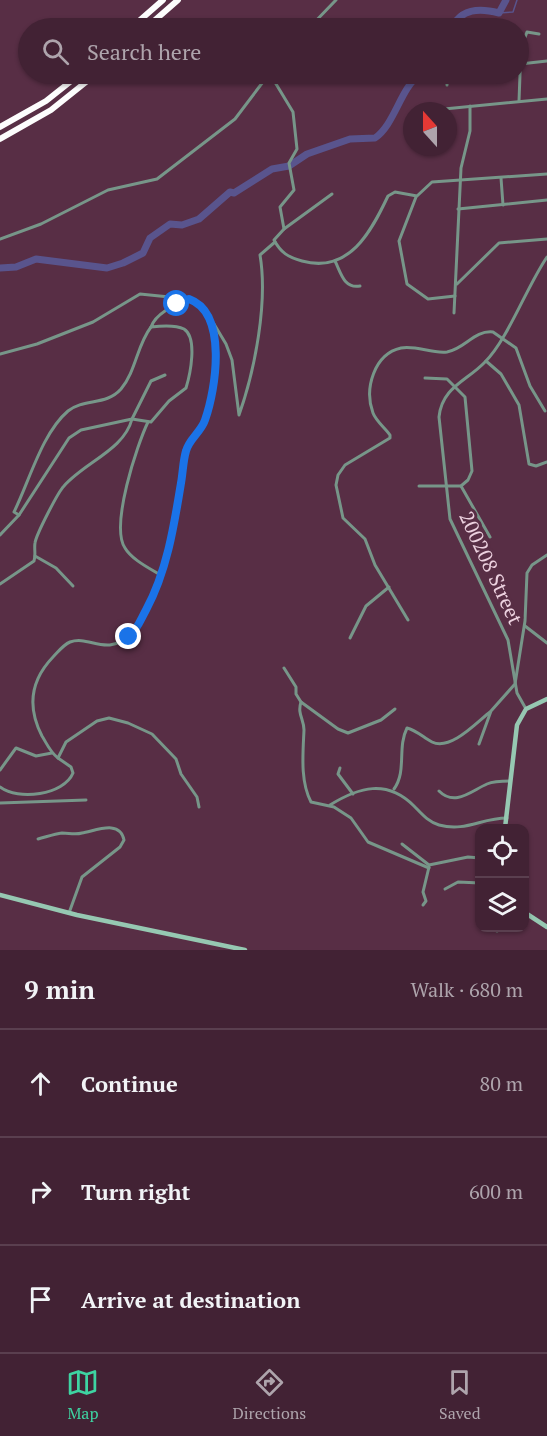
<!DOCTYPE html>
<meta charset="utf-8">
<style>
:root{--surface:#422234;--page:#492a3c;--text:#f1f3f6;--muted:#aea4ac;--line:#5a3f4f;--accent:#3ed4a2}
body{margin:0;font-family:"PT Serif",serif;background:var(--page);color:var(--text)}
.controls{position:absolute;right:18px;bottom:18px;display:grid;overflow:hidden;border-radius:12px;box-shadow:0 2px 4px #0004}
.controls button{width:54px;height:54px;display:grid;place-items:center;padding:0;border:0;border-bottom:2px solid var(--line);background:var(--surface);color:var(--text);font:30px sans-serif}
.compass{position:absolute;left:403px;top:102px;width:54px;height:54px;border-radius:50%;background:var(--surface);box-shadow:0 2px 4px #0004;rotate:339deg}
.stop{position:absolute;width:18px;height:18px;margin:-14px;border:4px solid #1a73e8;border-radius:50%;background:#fff}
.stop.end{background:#1a73e8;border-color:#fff;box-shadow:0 2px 6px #0008}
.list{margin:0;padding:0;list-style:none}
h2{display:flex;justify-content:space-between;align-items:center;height:78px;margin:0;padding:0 24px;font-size:26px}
h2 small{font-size:20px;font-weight:400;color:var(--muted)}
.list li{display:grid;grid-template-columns:39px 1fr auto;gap:18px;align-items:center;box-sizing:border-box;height:108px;padding:0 24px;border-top:2px solid var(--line)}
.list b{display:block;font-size:22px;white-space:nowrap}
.list em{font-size:20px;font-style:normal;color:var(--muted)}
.icon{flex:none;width:33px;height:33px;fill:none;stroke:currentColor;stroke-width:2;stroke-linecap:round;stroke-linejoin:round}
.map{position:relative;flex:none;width:547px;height:950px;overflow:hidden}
.search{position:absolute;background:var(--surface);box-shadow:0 2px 4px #0004;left:18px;right:18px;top:18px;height:66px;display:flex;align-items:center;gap:15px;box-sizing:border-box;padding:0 21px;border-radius:33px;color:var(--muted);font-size:22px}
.sheet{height:402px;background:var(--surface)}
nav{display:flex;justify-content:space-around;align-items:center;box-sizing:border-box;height:84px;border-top:2px solid var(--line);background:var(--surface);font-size:16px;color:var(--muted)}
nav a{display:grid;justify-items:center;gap:3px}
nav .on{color:var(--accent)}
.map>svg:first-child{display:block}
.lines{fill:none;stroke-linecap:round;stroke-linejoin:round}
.stream{stroke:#59548d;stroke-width:1.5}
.river{stroke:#59548d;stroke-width:7}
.street{stroke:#779689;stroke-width:3}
.secondary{stroke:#96c8b2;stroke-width:4.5}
.highway{stroke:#fdfdfd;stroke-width:6}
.route{stroke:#1a73e8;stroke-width:8}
.labels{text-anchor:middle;stroke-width:6;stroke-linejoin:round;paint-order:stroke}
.street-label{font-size:20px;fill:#ecd1df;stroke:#582e45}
</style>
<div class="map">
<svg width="547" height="950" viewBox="0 0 547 950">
<rect width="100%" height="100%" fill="#582e45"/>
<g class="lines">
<!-- stream -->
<path class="stream" d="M499,13l14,-1 4,-12"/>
<!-- river -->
<g class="river">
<path d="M452,28c9,-20 28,-20 47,-15l7,-13"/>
<path d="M0,268l16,-1 20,-8 71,9 16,-5 20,-10 7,-15 20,-14 12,1 17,-6 31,-27 4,1 38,-24 17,-3 18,-12 43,-15 25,-1c20,-14 25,-49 45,-64"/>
</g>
<!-- street -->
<g class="street">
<path d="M309,28l27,-28"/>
<path d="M520,64l27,-3"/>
<path d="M270,74l23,38 4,37 -8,14 5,27 -14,17 4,22 -10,11c7,13 14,17 28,21 47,13 69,-29 86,-65l7,-4 22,4 15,-14 115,-8"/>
<path d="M447,85v-11"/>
<path d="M519,101l2,-53 6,-16 12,2"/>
<path d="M434,110l113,-11"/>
<path d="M501,178l2,27"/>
<path d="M416,197l-17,44 8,43 21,15 27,-3"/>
<path d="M458,209l89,-9"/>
<path d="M284,229l48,-35"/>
<path d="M0,239l41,-15 67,-34 49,-11 78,-60 34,-45"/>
<path d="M335,261c6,12 9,28 25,25"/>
<path d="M457,284l42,-41 48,-4"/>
<path d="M454,313l7,-145 9,-37v-25"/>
<path d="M214,324l12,20 6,16 7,55c16,-45 29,-113 21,-160l15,-13"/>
<path d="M0,354l37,-10 56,-22 47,-28 49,5 11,6 9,10 6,26 -1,39 -9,40 -19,28 -22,123c-6,17 -19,52 -33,64 -26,22 -41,0 -61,7 -7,3 -12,10 -17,15 -23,24 -26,50 -11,79 5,8 8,16 16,22"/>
<path d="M486,361l15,13 18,31 10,59 7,2 11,-4"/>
<path d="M148,422c-11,23 -38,104 -23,126 7,12 26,21 37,28"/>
<path d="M419,486h42l7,-6 4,-9 -7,-74 -18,-18 -22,-1"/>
<path d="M461,486l29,51"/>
<path d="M19,515l-5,-3c15,-30 28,-79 54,-101 16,-13 38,-5 53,-22 15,-18 16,-44 30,-62"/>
<path d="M0,535l19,-20 50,-77 12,-8 51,-11 19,-38 14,-6"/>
<path d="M35,556l21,12 17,18"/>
<path d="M0,584l34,-23c2,-6 0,-12 1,-18 1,-8 23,-51 29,-57 21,-24 60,-36 68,-67l19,3 18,-21 17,-13c4,-13 12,-50 -2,-59 -8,-4 -25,-3 -33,-2 5,-14 24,-22 37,-28"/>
<path d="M408,620l-33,-55 -10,-26 -22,-21 -7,-33 2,-10 7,-10 45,-27v-3c-5,-7 -14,-14 -17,-22 -9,-24 1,-59 28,-65 15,-3 31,6 46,4 18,-3 27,-22 46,-20l23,16 14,38 15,25"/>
<path d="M525,626l22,17"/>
<path d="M350,638l16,-32 23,-19"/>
<path d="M284,668l12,19v7l5,8c-4,12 3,17 3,28 -1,23 -4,51 7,72l23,5 17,11 17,24 61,26"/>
<path d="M301,702l37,27 10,4 33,-13 14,-11"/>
<path d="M526,709l-9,-16 -9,-53 -58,-121 -11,-102c3,-30 28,-36 46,-55 23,-23 42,-76 62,-105"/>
<path d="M479,744l12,-33 24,-27 10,-63 2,-48 5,-8 15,-10"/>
<path d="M340,768l-2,6 15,20"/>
<path d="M0,770l16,-22 20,8 16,-3"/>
<path d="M0,787c18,14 64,8 73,-14l-2,-6 -13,-9 8,-16 31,-21 12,-3 19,5 24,11 24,25 5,15 16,23 2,10"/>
<path d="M394,789c13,-18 3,-41 13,-61 9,2 17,10 25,14 19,9 45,-20 58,-30"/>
<path d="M439,791c16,16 32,0 48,-7 7,-3 15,-3 23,-3"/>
<path d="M0,803l86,-3"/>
<path d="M330,805c29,-18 57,-26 84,1 7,7 14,16 25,19 27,7 42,-7 68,-7"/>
<path d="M38,839c8,-2 16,-5 24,-6 7,0 13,2 20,0 13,-2 38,-14 42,7l-4,7 -38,30 -13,36"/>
<path d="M402,844l27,21 39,-8 12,1"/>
<path d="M445,889l13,-7 22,1"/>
<path d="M423,905l3,-4 -3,-9 6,-25"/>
<path d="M497,931v-3"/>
</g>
<!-- secondary -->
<g class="secondary">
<path d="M505,828l12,-103 9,-16 21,-10"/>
<path d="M0,895l77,20 168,35"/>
<path d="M524,912l23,15"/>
</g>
<!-- highway -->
<g class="highway">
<path d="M131,28l32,-28"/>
<path d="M146,28l32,-28"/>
<path d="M0,127l46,-26 34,-27"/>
<path d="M0,139l51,-29 45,-36"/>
</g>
</g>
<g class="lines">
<!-- route -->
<path class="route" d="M129,637c8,-7 12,-18 17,-27 21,-39 28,-84 35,-127 2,-11 2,-22 5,-32 3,-12 15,-19 19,-31 11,-31 23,-107 -16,-121l-12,5"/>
</g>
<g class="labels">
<!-- street labels -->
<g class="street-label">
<text transform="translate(491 568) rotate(65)" y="7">200208 Street</text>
</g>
</g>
</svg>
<div class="controls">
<button><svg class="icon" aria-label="locate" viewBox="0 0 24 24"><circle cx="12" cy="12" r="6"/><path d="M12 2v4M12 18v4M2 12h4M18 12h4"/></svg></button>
<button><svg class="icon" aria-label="layers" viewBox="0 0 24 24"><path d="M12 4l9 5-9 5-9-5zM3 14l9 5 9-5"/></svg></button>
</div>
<svg class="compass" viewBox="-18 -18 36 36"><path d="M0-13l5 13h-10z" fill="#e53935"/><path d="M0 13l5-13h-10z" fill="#aea4ac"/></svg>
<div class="stop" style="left:177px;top:304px"></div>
<div class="stop end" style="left:129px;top:637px"></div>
<div class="search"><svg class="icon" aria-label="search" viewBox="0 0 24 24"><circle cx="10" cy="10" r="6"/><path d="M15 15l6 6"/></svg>Search here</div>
</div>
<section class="sheet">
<h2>9 min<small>Walk · 680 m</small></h2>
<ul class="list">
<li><svg class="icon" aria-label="ahead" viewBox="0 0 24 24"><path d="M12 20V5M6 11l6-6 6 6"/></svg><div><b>Continue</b></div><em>80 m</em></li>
<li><svg class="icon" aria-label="right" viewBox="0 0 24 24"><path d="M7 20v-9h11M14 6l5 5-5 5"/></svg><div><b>Turn right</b></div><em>600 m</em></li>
<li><svg class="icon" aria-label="arrive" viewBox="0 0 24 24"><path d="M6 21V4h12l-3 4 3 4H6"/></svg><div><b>Arrive at destination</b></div></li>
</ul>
</section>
<nav>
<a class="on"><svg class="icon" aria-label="map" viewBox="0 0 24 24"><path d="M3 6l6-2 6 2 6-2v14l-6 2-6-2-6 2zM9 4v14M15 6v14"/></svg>Map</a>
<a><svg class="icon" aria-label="directions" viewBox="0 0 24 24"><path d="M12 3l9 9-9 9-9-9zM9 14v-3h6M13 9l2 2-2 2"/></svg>Directions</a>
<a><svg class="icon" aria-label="saved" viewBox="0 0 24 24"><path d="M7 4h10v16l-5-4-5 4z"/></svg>Saved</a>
</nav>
